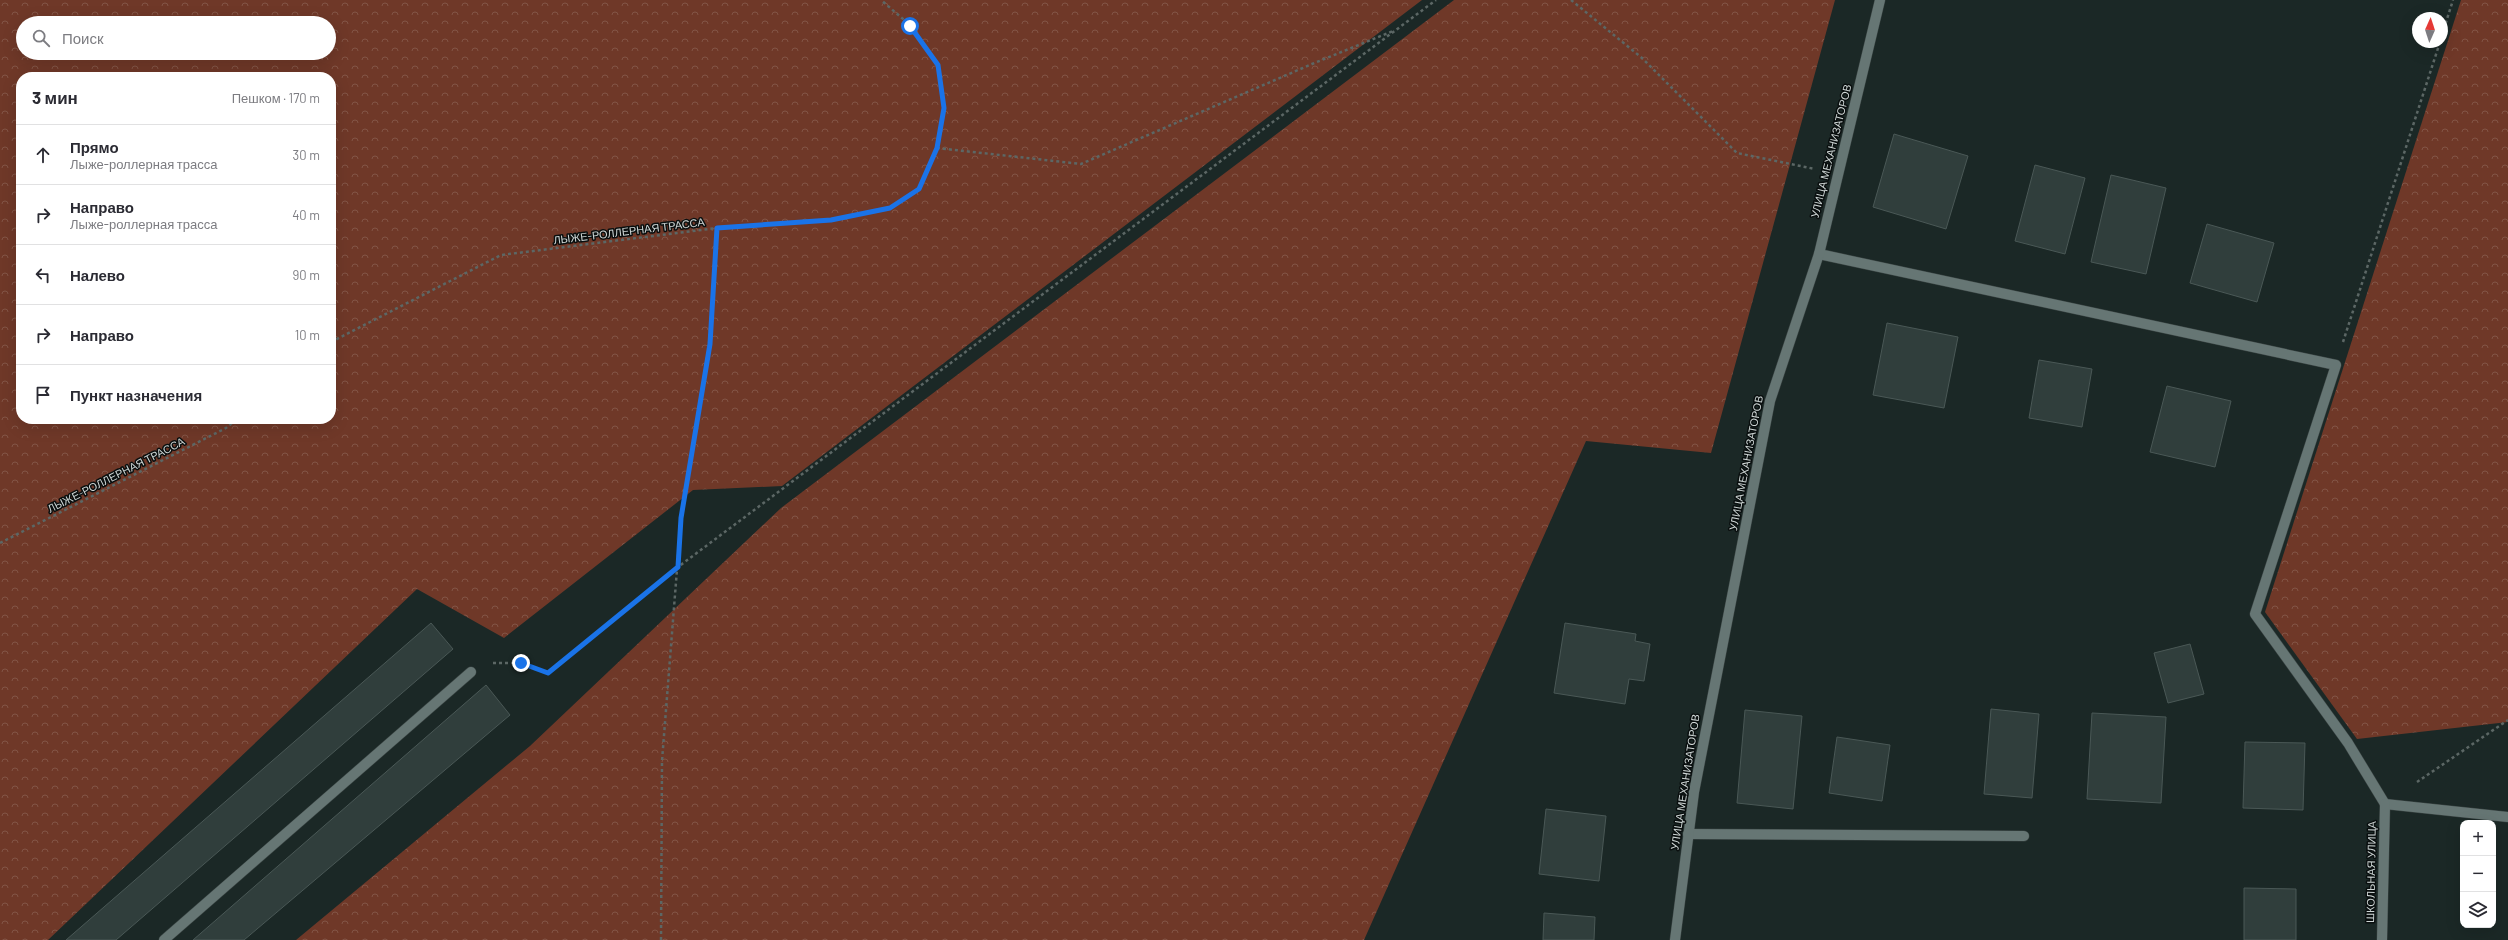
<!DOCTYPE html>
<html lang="ru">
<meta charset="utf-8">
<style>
:root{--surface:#fff;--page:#f7f7f7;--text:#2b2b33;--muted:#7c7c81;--line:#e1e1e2}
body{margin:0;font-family:Barlow,sans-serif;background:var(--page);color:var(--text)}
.controls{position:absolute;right:12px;bottom:12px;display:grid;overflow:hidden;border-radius:8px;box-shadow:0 4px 16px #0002}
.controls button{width:36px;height:36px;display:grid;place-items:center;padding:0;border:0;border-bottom:1px solid var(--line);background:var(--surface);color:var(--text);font:20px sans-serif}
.compass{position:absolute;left:2412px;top:12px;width:36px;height:36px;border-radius:50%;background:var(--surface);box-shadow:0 4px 16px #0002;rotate:3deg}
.stop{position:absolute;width:12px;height:12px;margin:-9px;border:3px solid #1a73e8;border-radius:50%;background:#fff}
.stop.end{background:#1a73e8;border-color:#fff;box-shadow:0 1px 4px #0008}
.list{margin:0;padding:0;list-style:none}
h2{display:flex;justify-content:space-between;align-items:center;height:52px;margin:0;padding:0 16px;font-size:17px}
h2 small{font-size:13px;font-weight:400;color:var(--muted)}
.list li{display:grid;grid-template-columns:26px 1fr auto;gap:12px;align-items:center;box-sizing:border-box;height:60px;padding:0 16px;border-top:1px solid var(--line)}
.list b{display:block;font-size:15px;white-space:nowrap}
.list p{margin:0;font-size:13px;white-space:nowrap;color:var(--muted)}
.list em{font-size:13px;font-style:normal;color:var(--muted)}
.icon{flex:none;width:22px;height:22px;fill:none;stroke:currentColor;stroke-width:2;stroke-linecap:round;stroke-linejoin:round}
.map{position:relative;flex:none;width:2508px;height:940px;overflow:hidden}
.search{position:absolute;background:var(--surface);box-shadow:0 4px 16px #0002;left:16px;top:16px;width:320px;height:44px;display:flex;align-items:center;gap:10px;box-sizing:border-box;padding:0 14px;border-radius:22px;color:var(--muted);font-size:15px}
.panel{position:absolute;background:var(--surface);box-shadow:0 4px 16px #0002;left:16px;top:72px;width:320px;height:352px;border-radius:16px}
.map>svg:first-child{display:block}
.forest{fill:url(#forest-crowns);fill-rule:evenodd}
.building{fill:#303e3c;stroke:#4a5856}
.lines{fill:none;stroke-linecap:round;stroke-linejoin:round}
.minor-casing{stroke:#3a4443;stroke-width:11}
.path{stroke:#5c6765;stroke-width:2.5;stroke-dasharray:3 3;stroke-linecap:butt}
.minor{stroke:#667674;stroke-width:10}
.route{stroke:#1a73e8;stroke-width:5}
.labels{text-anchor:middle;stroke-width:3;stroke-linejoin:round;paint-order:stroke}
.street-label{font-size:11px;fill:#cfd7d6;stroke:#0a0f0f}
</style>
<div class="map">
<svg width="2508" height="940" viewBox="0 0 2508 940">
<defs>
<pattern id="forest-crowns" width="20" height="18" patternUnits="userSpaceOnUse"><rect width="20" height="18" fill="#6f3828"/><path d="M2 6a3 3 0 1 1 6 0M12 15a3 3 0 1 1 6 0" fill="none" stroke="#825446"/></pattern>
</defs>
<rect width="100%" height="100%" fill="#1b2826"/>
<!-- forest -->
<g class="forest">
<path d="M0,0h1422l-640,486 -89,4 -189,148 -87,-49 -369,351h-48zM23,23h306v30h-306zM21,77h310v342h-310z"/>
<path d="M1454,0h381l-124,453 -125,-12 -222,499h-1068l234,-194 251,-238z"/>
<path d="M2461,0h47v722l-151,17 -92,-127z"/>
</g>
<!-- building -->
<g class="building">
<path d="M1894,134l74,22 -22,73 -73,-22z"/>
<path d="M2035,165l50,13 -20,76 -50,-13z"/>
<path d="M2111,175l55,13 -20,86 -55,-12z"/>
<path d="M2207,224l67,19 -17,59 -67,-19z"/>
<path d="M1887,323l71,14 -14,71 -71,-13z"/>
<path d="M2039,360l53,9 -10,58 -53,-9z"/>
<path d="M2167,386l64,15 -16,66 -65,-15z"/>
<path d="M431,623l22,26 -337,291h-50z"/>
<path d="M1565,623l71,11 -1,7 15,3 -6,37 -15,-2 -4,25 -71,-11z"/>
<path d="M2190,644l14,50 -36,9 -14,-50z"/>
<path d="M486,685l24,30 -266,225h-51z"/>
<path d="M1991,709l48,5 -7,84 -48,-4z"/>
<path d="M1745,710l57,6 -9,93 -56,-6z"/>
<path d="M2092,713l74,4 -5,86 -74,-4z"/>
<path d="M1837,737l53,8 -8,56 -53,-8z"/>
<path d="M2245,742l60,1 -2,67 -60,-2z"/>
<path d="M1546,809l60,7 -7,65 -60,-7z"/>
<path d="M2244,888l52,1v51h-52z"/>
<path d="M1544,913l51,4 -1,23h-51z"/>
</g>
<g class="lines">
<defs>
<g id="minor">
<path d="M1819,254l517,111 -81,249 93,129 37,61"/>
<path d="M2385,804l123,13"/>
<path d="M1688,834l336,2"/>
<path d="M164,940l307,-268"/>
<path d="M1675,940l19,-148 76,-391 49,-147 61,-254"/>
<path d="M2382,940l3,-136"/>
</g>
</defs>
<!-- minor casing -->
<use href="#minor" class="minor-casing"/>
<!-- path -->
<g class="path">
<path d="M1571,0l71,58 95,95 78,16"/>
<path d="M2442,35l11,-35"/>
<path d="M937,148l144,16 231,-100 81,-33"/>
<path d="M331,342l170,-87 216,-27 114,-8 59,-12 29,-19 18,-41 7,-40 -6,-43 -28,-40 -29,-25"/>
<path d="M2343,342l97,-300"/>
<path d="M0,543l226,-115 11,-9"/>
<path d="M493,663h28l27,10 130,-106 758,-567"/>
<path d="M2417,782l91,-62"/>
<path d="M661,940l1,-179 19,-243 28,-174 8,-116"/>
</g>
<!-- minor -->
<use href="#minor" class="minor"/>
</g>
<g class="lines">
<!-- route -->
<path class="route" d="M521,663l27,10 130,-106 3,-49 29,-174 7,-116 114,-8 59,-12 29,-19 18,-41 7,-40 -6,-43 -28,-39"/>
</g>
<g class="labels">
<!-- street labels -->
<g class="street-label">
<text transform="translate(1831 151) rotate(-76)" y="4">УЛИЦА МЕХАНИЗАТОРОВ</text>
<text transform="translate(629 231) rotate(-7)" y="4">ЛЫЖЕ-РОЛЛЕРНАЯ ТРАССА</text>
<text transform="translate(1746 463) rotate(-79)" y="4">УЛИЦА МЕХАНИЗАТОРОВ</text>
<text transform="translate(116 475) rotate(-27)" y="4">ЛЫЖЕ-РОЛЛЕРНАЯ ТРАССА</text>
<text transform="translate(1685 782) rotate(-81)" y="4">УЛИЦА МЕХАНИЗАТОРОВ</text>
<text transform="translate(2371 872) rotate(-89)" y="4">ШКОЛЬНАЯ УЛИЦА</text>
</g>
</g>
</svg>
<div class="controls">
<button>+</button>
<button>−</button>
<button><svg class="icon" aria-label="layers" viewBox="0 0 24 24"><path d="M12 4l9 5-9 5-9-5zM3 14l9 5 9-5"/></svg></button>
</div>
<svg class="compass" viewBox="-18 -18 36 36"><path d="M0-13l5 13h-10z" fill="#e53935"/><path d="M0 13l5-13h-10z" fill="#7c7c81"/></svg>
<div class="stop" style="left:910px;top:26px"></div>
<div class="stop end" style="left:521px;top:663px"></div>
<div class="search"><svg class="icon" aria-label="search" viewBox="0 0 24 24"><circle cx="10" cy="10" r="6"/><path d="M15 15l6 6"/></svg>Поиск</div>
<section class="panel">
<h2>3 мин<small>Пешком · 170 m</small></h2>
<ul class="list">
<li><svg class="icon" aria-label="ahead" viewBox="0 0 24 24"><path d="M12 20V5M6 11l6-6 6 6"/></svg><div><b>Прямо</b><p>Лыже-роллерная трасса</p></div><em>30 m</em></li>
<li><svg class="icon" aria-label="right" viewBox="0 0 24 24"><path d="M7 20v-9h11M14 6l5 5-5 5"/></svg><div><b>Направо</b><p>Лыже-роллерная трасса</p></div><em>40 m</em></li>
<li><svg class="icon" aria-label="left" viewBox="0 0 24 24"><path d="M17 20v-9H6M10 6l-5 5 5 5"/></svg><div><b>Налево</b></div><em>90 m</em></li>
<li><svg class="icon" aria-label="right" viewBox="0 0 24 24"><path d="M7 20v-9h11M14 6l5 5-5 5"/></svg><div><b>Направо</b></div><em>10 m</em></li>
<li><svg class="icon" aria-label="arrive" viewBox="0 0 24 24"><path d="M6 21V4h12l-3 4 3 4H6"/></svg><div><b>Пункт назначения</b></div></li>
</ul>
</section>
</div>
